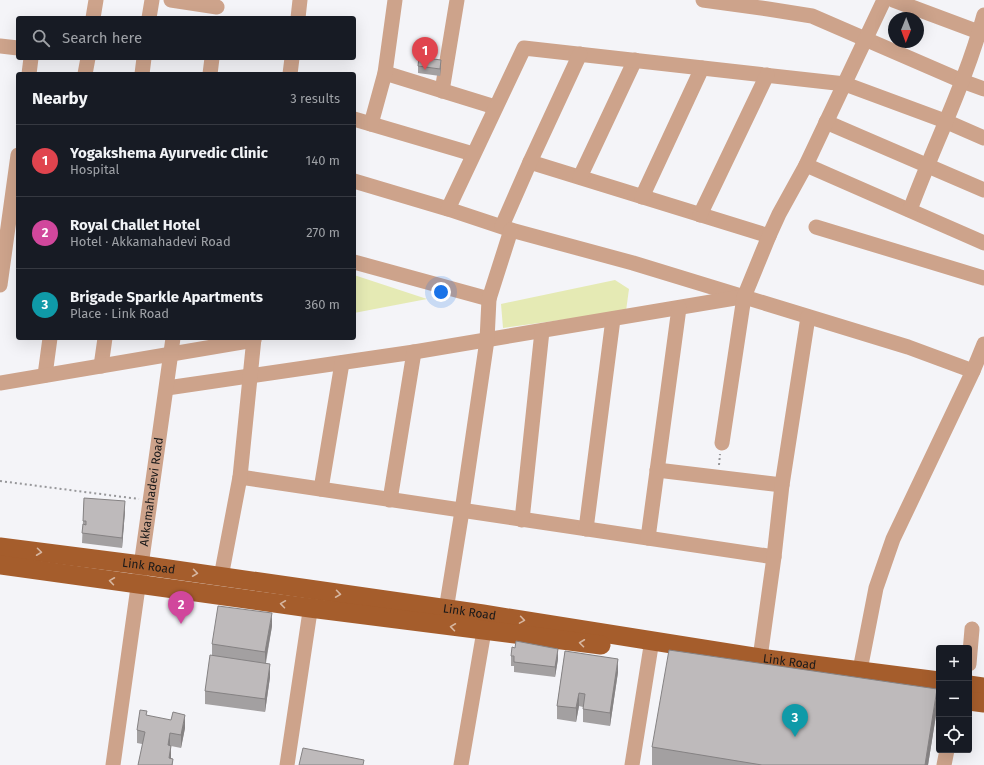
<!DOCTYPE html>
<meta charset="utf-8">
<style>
:root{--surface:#171b24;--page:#20242c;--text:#f1f3f6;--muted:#9ea1a6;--line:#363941;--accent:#d93025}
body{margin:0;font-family:"Fira Sans",sans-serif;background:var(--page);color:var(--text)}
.controls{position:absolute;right:12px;bottom:12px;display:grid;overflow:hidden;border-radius:4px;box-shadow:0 4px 16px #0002}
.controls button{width:36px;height:36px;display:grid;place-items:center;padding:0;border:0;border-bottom:1px solid var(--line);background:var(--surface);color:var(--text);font:20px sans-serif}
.compass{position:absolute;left:888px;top:12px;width:36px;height:36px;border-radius:50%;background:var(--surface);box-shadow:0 4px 16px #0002;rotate:181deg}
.you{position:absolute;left:441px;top:292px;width:14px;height:14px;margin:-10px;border:3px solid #fff;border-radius:50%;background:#1a73e8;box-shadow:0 0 0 6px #1a73e833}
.badge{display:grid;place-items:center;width:26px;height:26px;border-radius:50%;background:var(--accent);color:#fff;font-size:13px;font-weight:700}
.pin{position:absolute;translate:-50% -33px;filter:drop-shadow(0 1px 2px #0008)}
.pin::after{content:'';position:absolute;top:21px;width:14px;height:12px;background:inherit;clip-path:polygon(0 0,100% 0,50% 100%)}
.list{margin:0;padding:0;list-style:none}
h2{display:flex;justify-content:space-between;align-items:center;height:52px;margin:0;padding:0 16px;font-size:17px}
h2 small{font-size:13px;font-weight:400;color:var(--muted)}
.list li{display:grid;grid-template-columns:26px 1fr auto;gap:12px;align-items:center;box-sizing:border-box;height:72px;padding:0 16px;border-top:1px solid var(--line)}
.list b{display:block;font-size:15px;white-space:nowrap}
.list p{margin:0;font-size:13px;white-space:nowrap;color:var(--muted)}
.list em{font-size:13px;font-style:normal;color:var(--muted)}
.icon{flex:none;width:22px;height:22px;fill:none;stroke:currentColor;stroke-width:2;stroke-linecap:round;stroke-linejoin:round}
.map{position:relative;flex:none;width:984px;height:765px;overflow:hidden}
.search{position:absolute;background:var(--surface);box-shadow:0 4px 16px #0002;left:16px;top:16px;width:340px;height:44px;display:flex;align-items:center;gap:10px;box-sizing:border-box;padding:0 14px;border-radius:4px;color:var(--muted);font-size:15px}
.panel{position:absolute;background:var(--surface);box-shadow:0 4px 16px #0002;left:16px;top:72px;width:340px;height:268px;border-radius:4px}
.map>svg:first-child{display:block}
.green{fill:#e5eab4}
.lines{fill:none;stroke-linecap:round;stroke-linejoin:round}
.path{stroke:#97979a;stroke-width:2;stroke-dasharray:2 3;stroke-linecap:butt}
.minor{stroke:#cda38b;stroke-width:15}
.major{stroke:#a55d2c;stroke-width:19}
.wall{fill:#a3a0a1}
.shaded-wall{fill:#858283}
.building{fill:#bebabb;stroke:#858283}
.oneway{stroke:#d6b6a0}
.labels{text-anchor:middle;stroke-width:3.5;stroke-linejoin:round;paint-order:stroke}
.street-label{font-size:12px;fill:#19191a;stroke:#fff}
</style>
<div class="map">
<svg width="984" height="765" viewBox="0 0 984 765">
<rect width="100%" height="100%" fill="#f4f4f8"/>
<!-- green -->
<g class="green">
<path d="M354,275l73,24 -73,14z"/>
<path d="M615,280l14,9 -3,22 -123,17 -2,-24z"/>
</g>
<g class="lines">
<!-- path -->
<g class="path">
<path d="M719,465l1,-11"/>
<path d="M0,481l139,18"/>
</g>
<!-- minor -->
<g class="minor">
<path d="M171,0l46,7"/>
<path d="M703,0l65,9 44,7 150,65 22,8"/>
<path d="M893,0l91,34"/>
<path d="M93,18l3,-18"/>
<path d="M149,18l3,-18"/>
<path d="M298,18l2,-18"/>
<path d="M0,46l18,2"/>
<path d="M385,73l110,34"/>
<path d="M29,74l2,-16"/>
<path d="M85,74l3,-16"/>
<path d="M142,74l2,-16"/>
<path d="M210,74l2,-16"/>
<path d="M290,74l2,-16"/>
<path d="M442,91l15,-91"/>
<path d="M354,119l119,35"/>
<path d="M826,122l158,68"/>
<path d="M371,124l14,-51 10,-73"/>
<path d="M530,162l239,74"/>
<path d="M806,165l178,78"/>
<path d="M580,177l55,-117"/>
<path d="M354,181l94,28 63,21 122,33 275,84 65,24"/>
<path d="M642,197l60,-129"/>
<path d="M448,209l76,-161 321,36 100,37 39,17"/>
<path d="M910,210c24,-65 56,-128 74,-195"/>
<path d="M700,215l67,-140"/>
<path d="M502,226l28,-64 50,-108"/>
<path d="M816,227l168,51"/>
<path d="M354,262l135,37"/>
<path d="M0,285l18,-130"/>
<path d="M101,366l4,-28"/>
<path d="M45,375l5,-37"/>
<path d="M0,383l254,-43"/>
<path d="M167,388l247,-36 327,-55"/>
<path d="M722,443l22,-146 25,-61 10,-22 27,-49 78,-165"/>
<path d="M657,470l125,15"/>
<path d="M240,477l534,80"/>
<path d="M321,489l21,-126"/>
<path d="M390,500l24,-148"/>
<path d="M522,520l20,-189"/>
<path d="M586,529l27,-210"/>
<path d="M648,538l31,-230"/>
<path d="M221,577l19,-100 14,-139"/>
<path d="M446,610l16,-99 25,-171 2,-41 22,-69"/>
<path d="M760,658l14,-101 8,-72 26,-168"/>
<path d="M969,664l3,-35"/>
<path d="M859,682l1,-12 16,-82 17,-49 80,-168 11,-27"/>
<path id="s1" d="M113,765l60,-427"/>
<path d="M287,765l25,-167"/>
<path d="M461,765l23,-134"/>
<path d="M632,765l20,-125"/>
<path d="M944,765l3,-15"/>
</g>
<!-- major -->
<g class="major">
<path id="s2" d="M0,547l141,18 342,49 277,44 179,23"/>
<path d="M0,565l310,43 291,37"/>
<path d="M969,685l15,2"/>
<path d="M969,701l15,2"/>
</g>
</g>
<!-- wall -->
<g class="wall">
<path d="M418,66h23l-1,10 -22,-3z"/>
<path d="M84,498l41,13 -3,37 -40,-5z"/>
<path d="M272,626l-6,37 4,14 -5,35 -60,-8v-13l7,-36v-11z"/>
<path d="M565,651l53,21 -8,54 -27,-4v-15l-4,-1 -3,16 -19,-3v-13z"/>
<path d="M511,656l47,3 -3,18 -41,-5v-6h-3z"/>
<path d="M937,709l-9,56h-276v-18z"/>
<path d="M147,715l38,13 -4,20 -10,-2v13l2,6 -31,-21 -5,-1v-13z"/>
</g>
<!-- shaded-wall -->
<g class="shaded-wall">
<path d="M441,60v6l-1,10v-7z"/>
<path d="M125,501v10l-3,37v-10z"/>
<path d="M272,613v13l-7,39v-13z"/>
<path d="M558,649v10l-3,18v-10z"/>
<path d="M618,659v13l-8,54v-13z"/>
<path d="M270,664v13l-5,35v-13z"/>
<path d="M937,689v20l-9,56h-3z"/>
<path d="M579,693v13l-3,16v-14z"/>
<path d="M185,715v13l-4,20v-13z"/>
<path d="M170,733v13l-2,-1z"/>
<path d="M171,746v13l-2,-1z"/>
</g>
<!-- building -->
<g class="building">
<path d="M419,57l22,3 -1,9 -22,-3z"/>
<path d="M84,498l41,3 -3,37 -40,-5 1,-9 3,1v-4h-3z"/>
<path d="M218,606l54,7 -7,39 -53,-8z"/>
<path d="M516,641l42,8 -3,18 -41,-5v-6h-3l1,-9 3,1z"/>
<path d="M669,650l268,39 -12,76h-163l-110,-18z"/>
<path d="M565,651l53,8 -8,54 -27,-4 2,-15 -6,-1 -3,15 -19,-2z"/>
<path d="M210,655l60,9 -5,35 -60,-8z"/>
<path d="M140,710l7,1 -1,4 25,5 2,-8 12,3 -4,20 -11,-2 -2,12 3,1 -2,12 4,1 -1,6h-34l7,-33 -8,-2z"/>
<path d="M303,748l61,12 -1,5h-64z"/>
</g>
<!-- one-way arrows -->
<defs><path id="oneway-chevron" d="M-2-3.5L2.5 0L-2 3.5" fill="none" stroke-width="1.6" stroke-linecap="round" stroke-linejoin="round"/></defs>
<g class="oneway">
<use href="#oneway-chevron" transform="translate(39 552) rotate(7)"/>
<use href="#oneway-chevron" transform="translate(195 573) rotate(8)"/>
<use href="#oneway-chevron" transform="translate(112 581) rotate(-172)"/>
<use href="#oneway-chevron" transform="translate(338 594) rotate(8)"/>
<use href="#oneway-chevron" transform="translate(283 604) rotate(-172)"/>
<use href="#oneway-chevron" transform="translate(522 620) rotate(9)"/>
<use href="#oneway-chevron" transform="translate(453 627) rotate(-172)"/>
<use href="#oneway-chevron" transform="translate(582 643) rotate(-173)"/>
</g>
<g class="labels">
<!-- street labels -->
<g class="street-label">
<text dy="4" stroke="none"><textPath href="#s1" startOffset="276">Akkamahadevi Road</textPath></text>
<text dy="4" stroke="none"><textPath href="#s2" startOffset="150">Link Road</textPath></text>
<text dy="4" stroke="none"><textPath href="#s2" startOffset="474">Link Road</textPath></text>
<text dy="4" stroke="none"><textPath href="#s2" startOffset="798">Link Road</textPath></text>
</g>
</g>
</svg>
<div class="controls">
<button>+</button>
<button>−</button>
<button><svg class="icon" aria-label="locate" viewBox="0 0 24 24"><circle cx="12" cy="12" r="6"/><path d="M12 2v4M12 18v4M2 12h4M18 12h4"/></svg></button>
</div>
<svg class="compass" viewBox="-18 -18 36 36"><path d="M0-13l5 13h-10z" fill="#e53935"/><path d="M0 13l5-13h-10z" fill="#9ea1a6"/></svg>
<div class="you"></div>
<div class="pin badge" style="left:425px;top:70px;background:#e0444e">1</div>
<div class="pin badge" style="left:181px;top:624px;background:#d1479c">2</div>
<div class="pin badge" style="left:795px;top:737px;background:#0f9aa8">3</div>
<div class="search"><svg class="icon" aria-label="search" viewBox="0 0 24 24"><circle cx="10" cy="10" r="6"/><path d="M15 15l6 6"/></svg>Search here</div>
<section class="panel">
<h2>Nearby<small>3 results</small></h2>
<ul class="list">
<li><span class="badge" style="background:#e0444e">1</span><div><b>Yogakshema Ayurvedic Clinic</b><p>Hospital</p></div><em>140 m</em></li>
<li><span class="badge" style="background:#d1479c">2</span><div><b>Royal Challet Hotel</b><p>Hotel · Akkamahadevi Road</p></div><em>270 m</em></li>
<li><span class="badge" style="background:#0f9aa8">3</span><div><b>Brigade Sparkle Apartments</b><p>Place · Link Road</p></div><em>360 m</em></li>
</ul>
</section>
</div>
